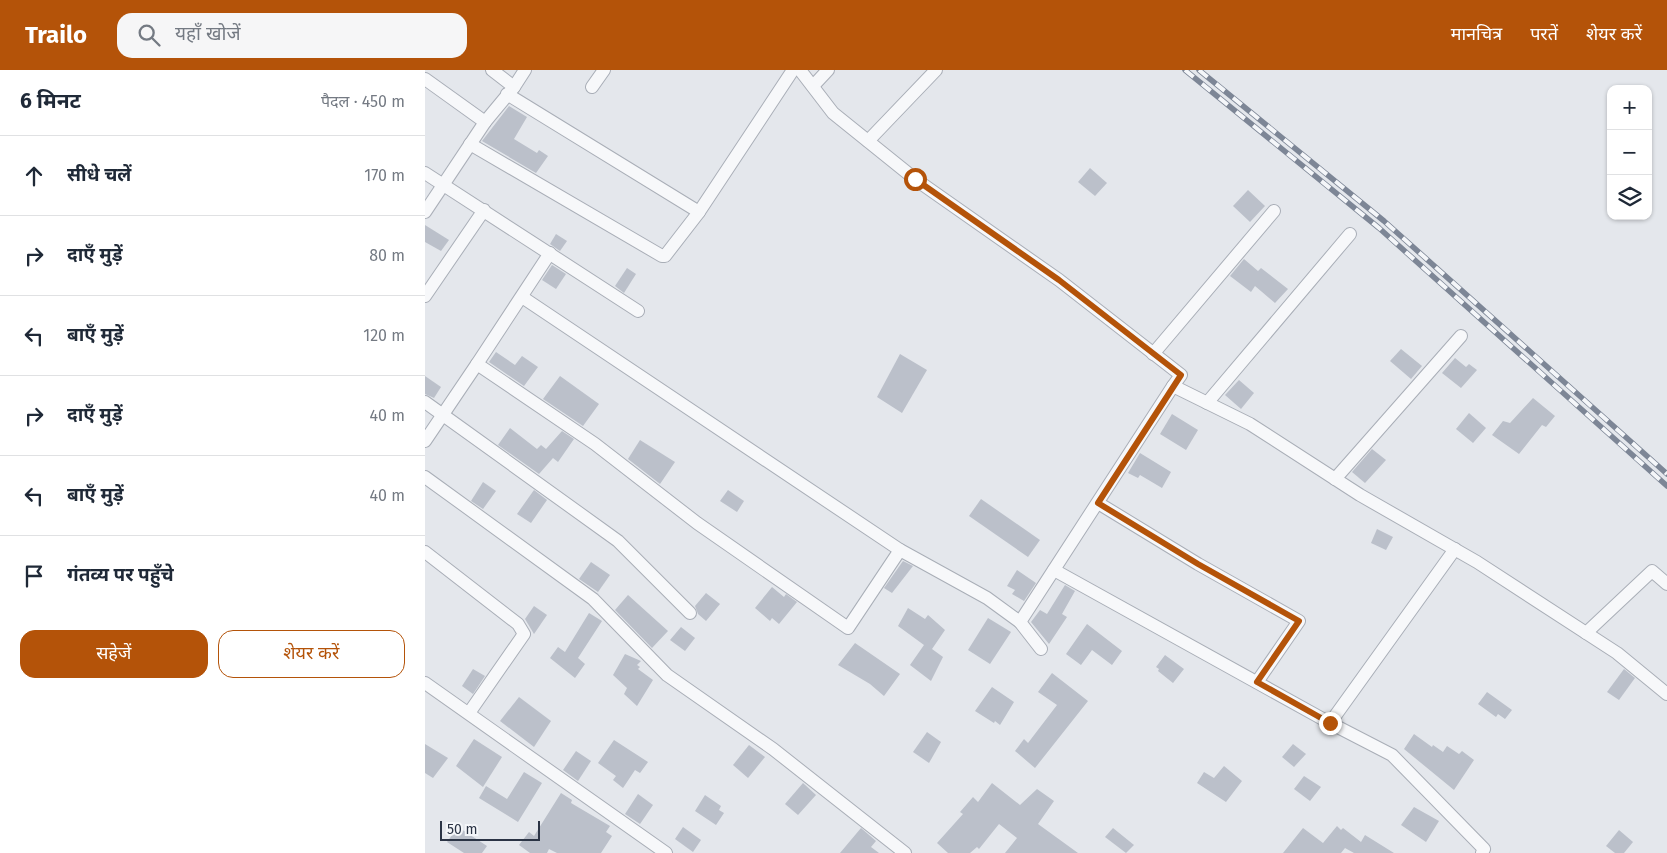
<!DOCTYPE html>
<html lang="hi">
<meta charset="utf-8">
<style>
:root{--surface:#fff;--page:#f6f6f7;--text:#1f2937;--muted:#747a83;--line:#e0e1e3;--accent:#b45309}
body{margin:0;font-family:"Fira Sans","Noto Sans Devanagari",sans-serif;background:var(--page);color:var(--text)}
.controls{position:absolute;right:15px;top:15px;display:grid;overflow:hidden;border-radius:10px;box-shadow:0 1px 4px #0004}
.controls button{width:45px;height:45px;display:grid;place-items:center;padding:0;border:0;border-bottom:1px solid var(--line);background:var(--surface);color:var(--text);font:25px sans-serif}
.scale{position:absolute;left:15px;bottom:12px;width:100px;box-sizing:border-box;padding-left:5px;border:2px solid #2b3445;border-top:0;font-size:14px;line-height:18px;white-space:nowrap;color:#2b3445;-webkit-text-stroke:4px #f4f6f9;paint-order:stroke}
.stop{position:absolute;width:15px;height:15px;margin:-11px;border:4px solid #b45309;border-radius:50%;background:#fff}
.stop.end{background:#b45309;border-color:#fff;box-shadow:0 1px 5px #0008}
.list{margin:0;padding:0;list-style:none}
h2{display:flex;justify-content:space-between;align-items:center;height:65px;margin:0;padding:0 20px;font-size:21px}
h2 small{font-size:16px;font-weight:400;color:var(--muted)}
.list li{display:grid;grid-template-columns:32px 1fr auto;gap:15px;align-items:center;box-sizing:border-box;height:80px;padding:0 20px;border-top:1px solid var(--line)}
.list b{display:block;font-size:19px;white-space:nowrap}
.list em{font-size:16px;font-style:normal;color:var(--muted)}
.actions{display:flex;gap:10px;padding:15px 20px}
.actions a{flex:1;padding:11px 0;border:1px solid var(--accent);border-radius:15px;text-align:center;font-size:18px;color:var(--accent)}
.actions .main{background:var(--accent);color:#fff}
.icon{flex:none;width:28px;height:28px;fill:none;stroke:currentColor;stroke-width:2;stroke-linecap:round;stroke-linejoin:round}
.map{position:relative;flex:none;width:1242px;height:783px;overflow:hidden}
header{display:flex;align-items:center;gap:30px;box-sizing:border-box;height:70px;padding:0 25px;background:var(--accent);color:#fff}
header strong{font-size:24px}
nav{display:flex;gap:28px;margin-inline-start:auto;font-size:18px}
.search{width:350px;height:45px;background:var(--page);display:flex;align-items:center;gap:12px;box-sizing:border-box;padding:0 18px;border-radius:15px;color:var(--muted);font-size:19px}
main{display:flex}
aside{flex:1;background:var(--surface)}
.map>svg:first-child{display:block}
.building{fill:#bbc0ca}
.lines{fill:none;stroke-linecap:round;stroke-linejoin:round}
.street-casing{stroke:#a9aeb7;stroke-width:14}
.street{stroke:#f7f8fa;stroke-width:12}
.rail-casing{stroke:#7d8696;stroke-width:5.5}
.rail{stroke:#f4f6f9;stroke-width:4;stroke-dasharray:11;stroke-linecap:butt}
.route{stroke:#b45309;stroke-width:6}
</style>
<header>
<strong>Trailo</strong>
<div class="search"><svg class="icon" aria-label="search" viewBox="0 0 24 24"><circle cx="10" cy="10" r="6"/><path d="M15 15l6 6"/></svg>यहाँ खोजें</div>
<nav><a>मानचित्र</a><a>परतें</a><a>शेयर करें</a></nav>
</header>
<main>
<aside>
<h2>6 मिनट<small>पैदल · 450 m</small></h2>
<ul class="list">
<li><svg class="icon" aria-label="ahead" viewBox="0 0 24 24"><path d="M12 20V5M6 11l6-6 6 6"/></svg><div><b>सीधे चलें</b></div><em>170 m</em></li>
<li><svg class="icon" aria-label="right" viewBox="0 0 24 24"><path d="M7 20v-9h11M14 6l5 5-5 5"/></svg><div><b>दाएँ मुड़ें</b></div><em>80 m</em></li>
<li><svg class="icon" aria-label="left" viewBox="0 0 24 24"><path d="M17 20v-9H6M10 6l-5 5 5 5"/></svg><div><b>बाएँ मुड़ें</b></div><em>120 m</em></li>
<li><svg class="icon" aria-label="right" viewBox="0 0 24 24"><path d="M7 20v-9h11M14 6l5 5-5 5"/></svg><div><b>दाएँ मुड़ें</b></div><em>40 m</em></li>
<li><svg class="icon" aria-label="left" viewBox="0 0 24 24"><path d="M17 20v-9H6M10 6l-5 5 5 5"/></svg><div><b>बाएँ मुड़ें</b></div><em>40 m</em></li>
<li><svg class="icon" aria-label="arrive" viewBox="0 0 24 24"><path d="M6 21V4h12l-3 4 3 4H6"/></svg><div><b>गंतव्य पर पहुँचे</b></div></li>
</ul>
<div class="actions"><a class="main">सहेजें</a><a>शेयर करें</a></div>
</aside>
<div class="map">
<svg width="1242" height="783" viewBox="0 0 1242 783">
<rect width="100%" height="100%" fill="#e4e7ec"/>
<!-- building -->
<g class="building">
<path d="M84,36l18,11 -13,22 23,14 2,-3 9,6 -12,17 -54,-32z"/>
<path d="M665,98l17,15 -12,13 -17,-14z"/>
<path d="M823,120l17,16 -15,16 -17,-16z"/>
<path d="M0,155l24,15 -8,11 -16,-9z"/>
<path d="M131,164l11,7 -7,10 -10,-7z"/>
<path d="M819,189l14,12 3,-3 27,21 -13,14 -20,-17 -4,6 -21,-16z"/>
<path d="M127,195l14,9 -10,15 -14,-9z"/>
<path d="M202,198l9,6 -12,19 -9,-7z"/>
<path d="M976,279l21,17 -11,13 -21,-18z"/>
<path d="M71,282l19,13 7,-9 16,11 -14,19 -35,-24z"/>
<path d="M475,284l27,16 -25,43 -25,-16z"/>
<path d="M1030,288l11,9 3,-3 8,6 -16,18 -19,-15z"/>
<path d="M0,306l16,11 -7,11 -9,-4z"/>
<path d="M135,306l39,28 -16,22 -40,-27z"/>
<path d="M814,310l15,13 -13,16 -16,-14z"/>
<path d="M1108,328l22,18 -9,11 -4,-2 -23,29 -27,-19 11,-14 7,2z"/>
<path d="M1044,343l17,15 -13,15 -17,-14z"/>
<path d="M747,344l26,16 -12,20 -26,-16z"/>
<path d="M85,358l27,21 4,-4 5,4 16,-18 12,8 -16,23 -5,-4 -14,16 -41,-29z"/>
<path d="M215,370l35,22 -15,22 -32,-25z"/>
<path d="M947,379l14,11 -21,23 -13,-11z"/>
<path d="M715,383l31,19 -9,16 -22,-13 -2,3 -10,-5z"/>
<path d="M58,412l13,9 -13,18 -12,-8z"/>
<path d="M109,420l13,10 -16,23 -14,-9z"/>
<path d="M303,420l16,11 -7,11 -17,-11z"/>
<path d="M556,429l59,41 -12,17 -59,-41z"/>
<path d="M952,459l16,8 -7,13 -15,-7z"/>
<path d="M478,491l10,5 -21,27 -8,-5z"/>
<path d="M166,492l19,13 -12,17 -19,-13z"/>
<path d="M592,500l19,13 -12,18 -12,-7 3,-4 -8,-4z"/>
<path d="M640,515l10,6 -13,23 5,3 -18,27 -18,-22 9,-12 7,4z"/>
<path d="M347,517l12,10 2,-3 11,8 -18,22 -7,-6 -2,3 -15,-13z"/>
<path d="M281,523l14,11 -14,17 -8,-7 -3,-8z"/>
<path d="M203,525l40,36 -16,17 -37,-38z"/>
<path d="M109,536l13,9 -13,19 -9,-15z"/>
<path d="M483,538l17,11 3,-4 17,15 -13,19 11,8 -12,24 -21,-16 14,-20 -26,-19z"/>
<path d="M164,543l13,8 -24,37 7,6 -10,14 -25,-20 8,-11 7,5z"/>
<path d="M563,548l23,14 -21,32 -22,-14z"/>
<path d="M662,554l35,27 -10,14 -20,-15 -11,15 -15,-11z"/>
<path d="M256,557l14,11 -10,13 -15,-11z"/>
<path d="M430,573l45,31 -16,22 -14,-12 -32,-19z"/>
<path d="M200,584l16,7 -4,4 3,2 -2,2 15,11 -16,26 -13,-12 3,-6 -14,-13z"/>
<path d="M740,585l19,14 -11,14 -15,-12 1,-2 -3,-2z"/>
<path d="M48,599l12,7 -12,18 -11,-8z"/>
<path d="M1199,599l11,9 -16,22 -12,-8z"/>
<path d="M627,603l36,28 -53,67 -20,-17 9,-12 4,4 29,-38 -19,-13z"/>
<path d="M567,617l22,15 -14,23 -5,-4 -1,2 -19,-12z"/>
<path d="M1062,622l25,18 -7,9 -7,-5 -2,3 -18,-13z"/>
<path d="M94,627l32,24 -17,26 -34,-26z"/>
<path d="M502,662l14,10 -12,21 -16,-11z"/>
<path d="M989,664l18,13 1,-2 10,7 4,-6 12,8 3,-3 12,9 -20,30 -50,-41z"/>
<path d="M49,669l28,18 -19,30 -27,-21z"/>
<path d="M189,670l34,22 -8,11 -5,-3 -12,18 -10,-8 3,-4 -18,-13z"/>
<path d="M0,674l23,14 -15,20 -8,-5z"/>
<path d="M868,674l13,10 -12,13 -12,-10z"/>
<path d="M324,675l16,12 -17,21 -15,-13z"/>
<path d="M151,681l15,10 -13,20 -15,-11z"/>
<path d="M799,696l18,15 -16,21 -29,-19 7,-11 10,6z"/>
<path d="M99,702l18,11 -24,39 -39,-24 7,-12 21,13z"/>
<path d="M879,706l17,11 -11,14 -16,-12z"/>
<path d="M378,713l13,12 -18,20 -13,-11z"/>
<path d="M567,713l28,22 17,-16 17,12 -16,23 40,29h-73l12,-15 -18,-14 -20,25 -2,-2 -7,6h-22l-11,-10 26,-29 -3,-2 13,-15 5,5z"/>
<path d="M136,723l11,7 -1,3 39,23 -4,6 6,4 -11,17h-44l-8,-4 -2,4h-17l-11,-8 10,-13 5,4z"/>
<path d="M213,724l15,11 -13,19 -15,-10z"/>
<path d="M280,725l16,11 -2,4 5,3 -8,12 -21,-14z"/>
<path d="M989,737l25,14 -13,21 -25,-17z"/>
<path d="M912,756l4,4 2,-2 18,14 4,-7 29,18h-40l-9,-5 -4,5h-58l20,-25 20,15z"/>
<path d="M33,757l29,19 -5,7h-18l-17,-11z"/>
<path d="M258,757l18,13 -8,12 -18,-13z"/>
<path d="M436,758l15,13 -5,6 8,6h-39z"/>
<path d="M688,758l21,17 -8,8 -21,-16z"/>
<path d="M1194,760l14,12 -9,11h-9l-9,-7z"/>
</g>
<g class="lines">
<defs>
<g id="street">
<path d="M375,0l33,43 82,66 144,101 122,95 -8,11 77,38 110,71 117,67 140,91 50,41"/>
<path d="M0,9l60,43 29,-35 -22,-17"/>
<path d="M388,16l15,-16"/>
<path d="M89,17l11,-17"/>
<path d="M167,17l12,-17"/>
<path d="M82,24l192,118 94,-142"/>
<path d="M443,71l68,-71"/>
<path d="M45,74l192,112h3l34,-44"/>
<path d="M0,103l213,138"/>
<path d="M0,142l60,-90"/>
<path d="M0,226l59,-86"/>
<path d="M97,227l378,253"/>
<path d="M728,284l121,-143"/>
<path d="M52,294l73,-111"/>
<path d="M0,332l193,139 72,72"/>
<path d="M782,333l143,-169"/>
<path d="M0,371l52,-77 118,80 102,79 151,105 52,-78 87,48 33,24"/>
<path d="M0,407l168,122 74,76 106,74 132,104"/>
<path d="M910,409l126,-143"/>
<path d="M673,433l100,61 101,57 -42,61"/>
<path d="M0,482l93,72 6,10 -55,79"/>
<path d="M629,500l276,153 125,-174"/>
<path d="M1161,563l66,-62 15,13"/>
<path d="M616,579l-21,-27 153,-236"/>
<path d="M0,613l241,170"/>
<path d="M905,653l62,32 92,94 -2,4"/>
</g>
</defs>
<!-- street casing -->
<use href="#street" class="street-casing"/>
<!-- street -->
<use href="#street" class="street"/>
<defs>
<g id="rail">
<path d="M760,0l194,158 288,258"/>
<path d="M774,0l185,151 283,253"/>
</g>
</defs>
<!-- rail casing -->
<use href="#rail" class="rail-casing"/>
<!-- rail -->
<use href="#rail" class="rail"/>
</g>
<g class="lines">
<!-- route -->
<path class="route" d="M490,109l144,101 122,95 -83,128 100,61 101,57 -42,61 73,41"/>
</g>
</svg>
<div class="controls">
<button>+</button>
<button>−</button>
<button><svg class="icon" aria-label="layers" viewBox="0 0 24 24"><path d="M12 4l9 5-9 5-9-5zM3 14l9 5 9-5"/></svg></button>
</div>
<div class="scale">50 m</div>
<div class="stop" style="left:490px;top:109px"></div>
<div class="stop end" style="left:905px;top:653px"></div>
</div>
</main>
